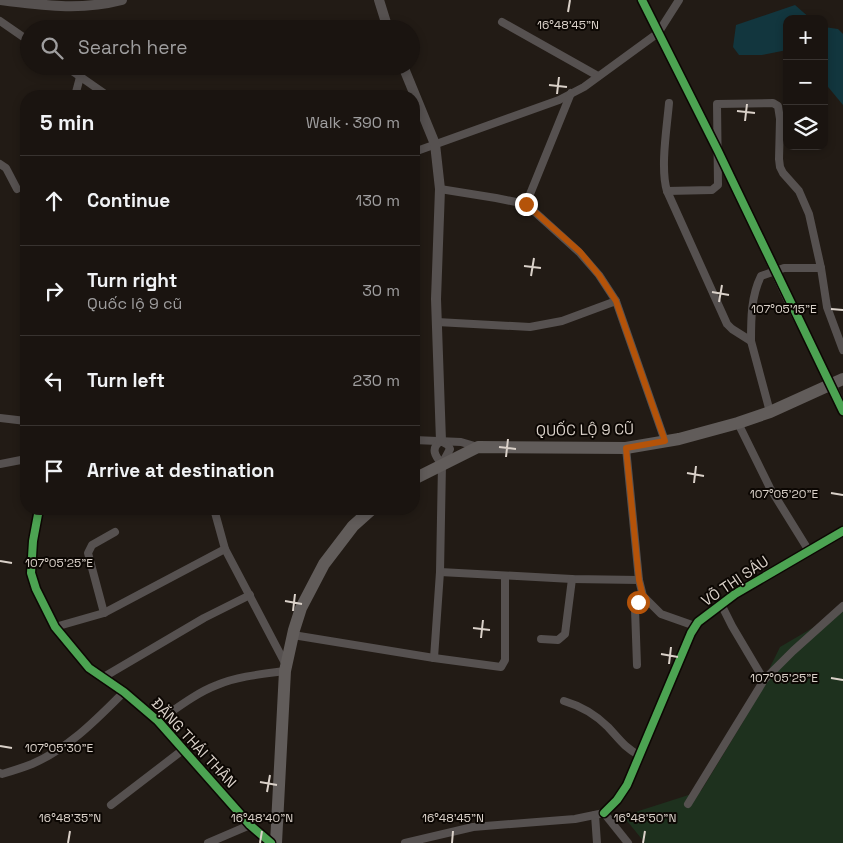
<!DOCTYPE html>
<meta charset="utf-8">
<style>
:root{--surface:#1a1410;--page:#27211e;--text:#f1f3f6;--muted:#9f9e9f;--line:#383330}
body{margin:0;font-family:"Space Grotesk",sans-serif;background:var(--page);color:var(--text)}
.controls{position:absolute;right:15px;top:15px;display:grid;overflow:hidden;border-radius:10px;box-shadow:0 2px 8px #0003}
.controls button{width:45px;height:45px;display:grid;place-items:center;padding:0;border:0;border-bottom:1px solid var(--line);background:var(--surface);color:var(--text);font:25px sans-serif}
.stop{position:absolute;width:15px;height:15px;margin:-11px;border:4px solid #b45309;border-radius:50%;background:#fff}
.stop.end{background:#b45309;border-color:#fff;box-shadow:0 1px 5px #0008}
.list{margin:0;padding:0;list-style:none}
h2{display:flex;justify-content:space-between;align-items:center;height:65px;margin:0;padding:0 20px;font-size:21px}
h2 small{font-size:16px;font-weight:400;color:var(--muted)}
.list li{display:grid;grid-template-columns:32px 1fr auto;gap:15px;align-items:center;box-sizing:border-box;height:90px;padding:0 20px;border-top:1px solid var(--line)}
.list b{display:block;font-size:19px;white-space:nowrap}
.list p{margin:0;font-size:16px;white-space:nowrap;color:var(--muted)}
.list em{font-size:16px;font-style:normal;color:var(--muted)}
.icon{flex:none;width:28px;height:28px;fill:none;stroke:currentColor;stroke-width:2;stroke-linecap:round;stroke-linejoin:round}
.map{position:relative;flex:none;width:843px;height:843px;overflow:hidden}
.search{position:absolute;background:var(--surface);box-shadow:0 2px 8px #0003;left:20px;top:20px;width:400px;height:55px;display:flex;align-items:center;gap:12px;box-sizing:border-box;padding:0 18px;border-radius:28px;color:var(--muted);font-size:19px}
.panel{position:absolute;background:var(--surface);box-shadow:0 2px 8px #0003;left:20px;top:90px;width:400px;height:425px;border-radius:20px}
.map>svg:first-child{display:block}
.green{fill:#1e311e}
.water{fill:#12363e}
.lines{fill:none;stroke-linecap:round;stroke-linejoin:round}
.minor{stroke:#565150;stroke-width:8}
.tertiary{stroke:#565150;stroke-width:10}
.primary{stroke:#615c5a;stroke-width:12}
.cycleway-casing{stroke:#0c0703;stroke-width:11}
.cycleway{stroke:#4ca352;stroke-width:8}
.route{stroke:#b45309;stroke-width:6}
.ticks{fill:none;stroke:#dad1c9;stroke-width:2}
.labels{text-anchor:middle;stroke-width:4;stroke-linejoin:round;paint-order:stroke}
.street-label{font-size:15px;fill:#dad1c9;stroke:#0c0703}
.ticks-label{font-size:12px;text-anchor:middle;fill:#dad1c9;stroke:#0c0703;stroke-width:4;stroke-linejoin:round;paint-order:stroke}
</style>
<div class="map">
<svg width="843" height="843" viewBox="0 0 843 843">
<rect width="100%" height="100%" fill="#221b15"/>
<!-- green -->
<path class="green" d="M843,610v233h-198l-22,-27 78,-25 42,-69 37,-75z"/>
<!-- water -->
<g class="water">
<path d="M795,5l16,14h-24v31l-25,5h-23l-6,-8 3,-22z"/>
<path d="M824,27l14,2 5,5v71l-19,-23z"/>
</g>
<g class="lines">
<!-- minor -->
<g class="minor">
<path d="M642,0l76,151 72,154 41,79"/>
<path d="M0,21l29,20"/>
<path d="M502,22l96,54"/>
<path d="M65,66l43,30"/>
<path d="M75,96l5,-19"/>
<path d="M669,103c-2,24 -9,65 -2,88l60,133 5,5 19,12 19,71"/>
<path d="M414,152l145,-52 25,-13 74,-54 21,-33"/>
<path d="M0,164l6,4 11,21"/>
<path d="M440,189l56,9 30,6 53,48 20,23 17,26 49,140"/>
<path d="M667,191l45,-1 6,-5 -1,-81 56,-1 5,3 2,13 -1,40 1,8 3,6 16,18 10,23 12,54 6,39 16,43"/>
<path d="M526,204l45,-111"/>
<path d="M437,322l93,5 32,-6 54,-20"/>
<path d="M751,341c0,-22 0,-45 10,-65l23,-8h37"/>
<path d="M0,418l26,3"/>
<path d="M738,423l32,65 39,63"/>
<path d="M414,440l47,2 17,5"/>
<path d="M626,448l13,132 4,16 18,18 34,12"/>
<path d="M0,464l26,-5"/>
<path d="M39,509l-6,32 -2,32 5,16 19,38 34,41 35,24 34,29 92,104 21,18"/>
<path d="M214,509l11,40 61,116"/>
<path d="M440,572l132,7 67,1"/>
<path d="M721,604l11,22 32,54"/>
<path d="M104,613l-16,-60 4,-8 23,-13"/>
<path d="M55,627l49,-14 121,-64"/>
<path d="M293,635l141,23 67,9 4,-7v-84"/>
<path d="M541,639l17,1 7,-6 7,-55"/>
<path d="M434,658l6,-86 2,-108 8,-15 -2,-4 -7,-4c-11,7 -6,15 1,23"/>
<path d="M637,665l-2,-56 3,-7 5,-6"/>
<path d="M102,678l102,-60 46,-23"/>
<path d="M564,701c17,5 31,13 44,26 12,13 16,20 32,29"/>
<path d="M158,721c19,-13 38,-28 59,-36 22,-9 46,-11 68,-14"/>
<path d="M0,773l2,1c10,-3 20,-6 30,-10 37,-16 64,-44 92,-72"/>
<path d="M688,804l76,-124 29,-29 50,-45"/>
<path d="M111,805l73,-56"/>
<path d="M604,813l13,-13 10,-15 64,-152 7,-11 37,-28 108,-63"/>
<path d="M604,813l24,30"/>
<path d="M595,815l2,28"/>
<path d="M208,843l42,-18"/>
<path d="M405,843l68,-16 102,-8 29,-6"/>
</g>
<!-- tertiary -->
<g class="tertiary">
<path d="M0,0c42,5 80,11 122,0"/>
<path d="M379,0l9,29"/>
<path d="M403,66l32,78 5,45 -4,110 5,142"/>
<path d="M831,384l12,27"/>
</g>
<!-- primary -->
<g class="primary">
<path d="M414,479l64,-32 148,1 53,-9 59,-16 32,-11 73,-33"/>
<path d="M276,843l9,-172 9,-41 7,-22 23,-44 29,-38 19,-17"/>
</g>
<defs>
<g id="cycleway">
<path d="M642,0l76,151 125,260"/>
<path d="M39,509l-6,32 -2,32 5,16 19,38 34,41 35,24 34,29 92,104 21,18"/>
<path d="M604,813l13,-13 10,-15 64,-152 7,-11 37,-28 108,-63"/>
</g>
</defs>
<!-- cycleway casing -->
<use href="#cycleway" class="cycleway-casing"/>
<!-- cycleway -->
<use href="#cycleway" class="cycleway"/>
</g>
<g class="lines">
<!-- route -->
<path class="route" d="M526,204l54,48 19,23 17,26 49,140 -39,7 13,132 4,16 -5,6"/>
</g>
<!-- ticks -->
<path class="ticks" d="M568,12l2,-12M549,85l18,2M557,94l2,-17M737,111l18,2M745,121l2,-17M524,266l17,2M531,276l3,-18M712,292l17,3M719,302l3,-17M831,309l12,1M499,447l17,2M506,457l2,-18M687,473l17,3M694,483l2,-17M831,493l12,2M0,561l12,2M285,601l17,3M293,611l2,-17M473,628l17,2M481,638l2,-18M661,654l17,3M669,664l2,-17M831,678l12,2M0,746l12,2M260,782l17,3M267,792l3,-17M68,843l2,-12M260,843l2,-12M452,843l1,-12M643,843l2,-12"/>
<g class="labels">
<!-- street labels -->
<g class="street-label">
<text transform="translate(585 430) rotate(-1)" y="5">QUỐC LỘ 9 CŨ</text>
<text transform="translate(735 581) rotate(-34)" y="5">VÕ THỊ SÁU</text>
<text transform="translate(194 743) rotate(47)" y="5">ĐẶNG THÁI THÂN</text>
</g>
</g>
<g class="ticks-label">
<text x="568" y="29">16°48'45"N</text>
<text x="784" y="313">107°05'15"E</text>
<text x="784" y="498">107°05'20"E</text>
<text x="59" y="567">107°05'25"E</text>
<text x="784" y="682">107°05'25"E</text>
<text x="59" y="752">107°05'30"E</text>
<text x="70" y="822">16°48'35"N</text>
<text x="262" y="822">16°48'40"N</text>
<text x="453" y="822">16°48'45"N</text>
<text x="645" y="822">16°48'50"N</text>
</g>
</svg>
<div class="controls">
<button>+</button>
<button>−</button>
<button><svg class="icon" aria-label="layers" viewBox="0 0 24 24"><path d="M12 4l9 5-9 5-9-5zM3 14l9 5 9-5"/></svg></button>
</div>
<div class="stop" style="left:638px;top:602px"></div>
<div class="stop end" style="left:526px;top:204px"></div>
<div class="search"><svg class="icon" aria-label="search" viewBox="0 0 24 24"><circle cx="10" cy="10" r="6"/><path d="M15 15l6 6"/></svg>Search here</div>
<section class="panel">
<h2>5 min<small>Walk · 390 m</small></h2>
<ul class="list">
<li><svg class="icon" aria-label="ahead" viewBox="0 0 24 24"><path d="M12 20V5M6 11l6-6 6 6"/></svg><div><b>Continue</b></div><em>130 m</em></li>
<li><svg class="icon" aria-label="right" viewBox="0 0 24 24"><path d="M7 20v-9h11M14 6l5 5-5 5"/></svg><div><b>Turn right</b><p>Quốc lộ 9 cũ</p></div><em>30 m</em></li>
<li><svg class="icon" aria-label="left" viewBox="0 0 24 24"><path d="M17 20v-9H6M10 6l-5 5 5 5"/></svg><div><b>Turn left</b></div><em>230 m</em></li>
<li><svg class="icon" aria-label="arrive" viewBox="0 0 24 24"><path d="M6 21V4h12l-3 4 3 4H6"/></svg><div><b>Arrive at destination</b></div></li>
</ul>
</section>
</div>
